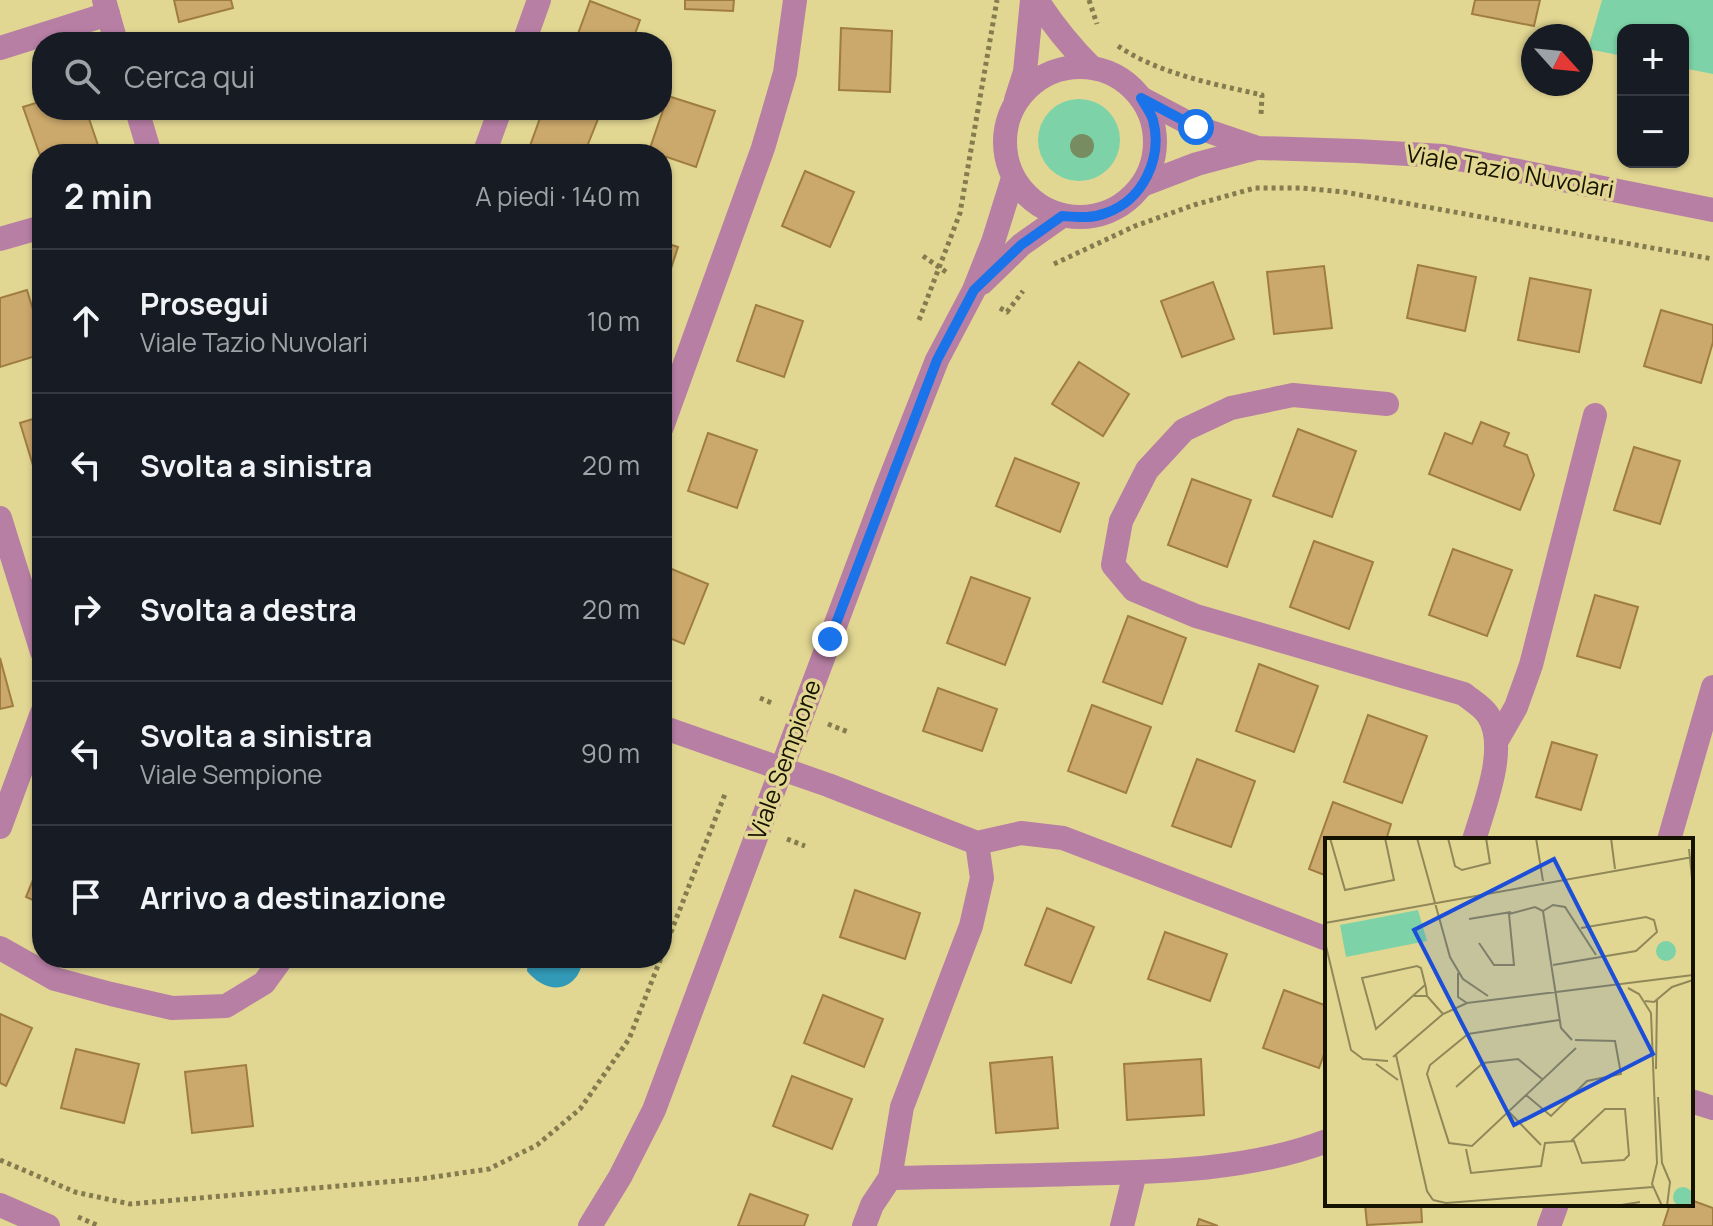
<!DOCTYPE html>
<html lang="it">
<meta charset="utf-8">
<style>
:root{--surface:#171b24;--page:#20242c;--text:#f1f3f6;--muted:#9ea1a6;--line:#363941}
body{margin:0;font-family:Manrope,sans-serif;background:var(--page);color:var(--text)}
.controls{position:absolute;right:24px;top:24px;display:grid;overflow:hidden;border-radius:16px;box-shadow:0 2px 6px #0004}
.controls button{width:72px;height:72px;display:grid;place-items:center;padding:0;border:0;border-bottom:2px solid var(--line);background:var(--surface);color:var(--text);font:40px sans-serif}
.compass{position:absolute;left:1521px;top:24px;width:72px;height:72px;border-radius:50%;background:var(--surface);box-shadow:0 2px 6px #0004;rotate:117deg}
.stop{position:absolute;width:24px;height:24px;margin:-18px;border:6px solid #1a73e8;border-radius:50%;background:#fff}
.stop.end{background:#1a73e8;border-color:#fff;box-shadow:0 2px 8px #0008}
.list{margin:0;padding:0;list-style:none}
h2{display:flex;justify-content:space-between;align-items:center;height:104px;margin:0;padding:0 32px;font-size:34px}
h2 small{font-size:26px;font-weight:400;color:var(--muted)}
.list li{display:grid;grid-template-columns:52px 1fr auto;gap:24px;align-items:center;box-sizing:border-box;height:144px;padding:0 32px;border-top:2px solid var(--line)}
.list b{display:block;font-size:30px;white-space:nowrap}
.list p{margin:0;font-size:26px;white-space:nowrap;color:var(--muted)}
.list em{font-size:26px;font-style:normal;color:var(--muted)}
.icon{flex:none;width:44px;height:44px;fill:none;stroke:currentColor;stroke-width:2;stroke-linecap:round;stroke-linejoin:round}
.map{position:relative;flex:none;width:1713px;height:1226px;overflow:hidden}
.search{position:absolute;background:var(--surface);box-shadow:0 2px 6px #0004;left:32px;top:32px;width:640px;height:88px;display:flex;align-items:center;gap:20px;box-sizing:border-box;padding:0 28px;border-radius:32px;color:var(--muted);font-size:30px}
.panel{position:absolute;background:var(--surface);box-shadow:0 2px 6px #0004;left:32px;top:144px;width:640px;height:824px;border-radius:32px}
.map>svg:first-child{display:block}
.green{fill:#7dd3a7}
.water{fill:#329ab7}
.building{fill:#cba86b;stroke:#9f7d41;stroke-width:2}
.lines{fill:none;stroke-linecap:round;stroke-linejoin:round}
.path{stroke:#847c4e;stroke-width:5;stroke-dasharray:4 4;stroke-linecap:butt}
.minor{stroke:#b77fa4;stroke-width:24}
.tree{fill:#788c61}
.route{stroke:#1a73e8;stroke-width:10}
.labels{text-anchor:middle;stroke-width:7;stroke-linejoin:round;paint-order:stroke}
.street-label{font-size:24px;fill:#161200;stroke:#e2d792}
.inset-road{fill:none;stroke:#908858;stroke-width:2}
.view{fill:#1d4ed8;fill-opacity:0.15;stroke:#1d4ed8;stroke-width:4}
.inset-edge{fill:none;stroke:#161200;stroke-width:4}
</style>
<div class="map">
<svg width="1713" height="1226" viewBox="0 0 1713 1226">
<rect width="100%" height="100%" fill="#e2d792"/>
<!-- green -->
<g class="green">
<path d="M1602,0h111v74l-30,-6v-38h-60v26l-35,-7z"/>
<circle cx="1079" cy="140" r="41"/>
</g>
<!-- water -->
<path class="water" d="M528,958h56c-2,6 -4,14 -7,18 -15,20 -37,11 -50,-5z"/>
<!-- building -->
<g class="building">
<path d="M174,0h57l2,8 -54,14z"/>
<path d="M685,0h49l-1,11 -48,-2z"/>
<path d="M1475,0h65l-6,26 -62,-12z"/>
<path d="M590,1l50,19 -8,22h-57z"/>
<path d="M841,28l51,3 -2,61 -51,-2z"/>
<path d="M308,34l24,8h-26z"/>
<path d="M668,96l47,15 -19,56 -47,-16z"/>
<path d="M42,101v9h44l15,44h-59v7l-19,-54z"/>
<path d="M543,110h31l24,9 -14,35h-57z"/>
<path d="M805,171l49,21 -24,55 -48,-21z"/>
<path d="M662,242l16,5 -16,49z"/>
<path d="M1418,265l58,12 -11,54 -58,-13z"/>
<path d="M1324,266l8,62 -58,6 -7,-62z"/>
<path d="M1530,278l61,12 -12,62 -61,-12z"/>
<path d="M1213,282l21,57 -52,18 -21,-56z"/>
<path d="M27,290l15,49v15l-42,13v-69z"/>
<path d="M756,305l47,16 -19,56 -47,-16z"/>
<path d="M1661,310l52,15v17l-12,41 -57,-17z"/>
<path d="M1079,362l50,32 -26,42 -51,-32z"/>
<path d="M42,416v69h-3l-19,-62z"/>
<path d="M1481,422l28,11 -5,13 23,9 7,20 -14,35 -91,-36 16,-41 27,11z"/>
<path d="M1298,429l58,22 -24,66 -59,-21z"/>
<path d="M708,433l49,17 -20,58 -49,-17z"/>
<path d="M1634,447l46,14 -20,63 -46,-14z"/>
<path d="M1015,458l64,25 -19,49 -64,-26z"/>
<path d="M1192,479l59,21 -24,67 -59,-22z"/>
<path d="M1314,541l59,21 -24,67 -59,-22z"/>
<path d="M1453,549l59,21 -25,66 -58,-21z"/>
<path d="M662,565l46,19 -24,60 -22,-9z"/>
<path d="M971,577l59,21 -25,67 -58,-22z"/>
<path d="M1595,595l43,12 -18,61 -43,-12z"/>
<path d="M1128,616l58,22 -24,66 -59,-22z"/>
<path d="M0,658l13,48 -13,3z"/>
<path d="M1259,664l59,22 -24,66 -58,-21z"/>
<path d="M938,688l59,21 -15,42 -59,-20z"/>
<path d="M1092,705l59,22 -25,66 -58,-22z"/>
<path d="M1368,715l59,21 -25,67 -58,-21z"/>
<path d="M1552,742l45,13 -16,55 -45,-13z"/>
<path d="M1197,759l58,22 -24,66 -59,-21z"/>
<path d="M1333,802l58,22 -5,16h-59v36l-18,-7z"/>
<path d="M42,858v46l-16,-7z"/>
<path d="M855,890l65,23 -15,46 -65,-22z"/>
<path d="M1047,908l47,19 -23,56 -46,-18z"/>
<path d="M1165,932l62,22 -17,47 -62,-22z"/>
<path d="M1284,990l43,16v40l-8,22 -56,-20z"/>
<path d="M823,995l60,24 -19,48 -60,-24z"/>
<path d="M0,1014l32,14 -26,58 -6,-3z"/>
<path d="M76,1049l63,15 -15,59 -63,-15z"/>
<path d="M1052,1057l6,71 -62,5 -6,-70z"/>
<path d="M1201,1059l3,56 -77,5 -3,-56z"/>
<path d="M246,1065l7,61 -61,7 -7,-61z"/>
<path d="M792,1076l60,23 -20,50 -59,-23z"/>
<path d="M750,1194l58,21 -4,11h-66z"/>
<path d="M1691,1200l22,8v18h-50l7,-22h21z"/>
<path d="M1365,1204h56l1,18 -55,3z"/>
<path d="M1199,1219l19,7h-21z"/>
</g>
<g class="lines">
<!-- path -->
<g class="path">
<path d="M1089,0l8,24"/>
<path d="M1118,46c41,28 96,38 144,49l-1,20"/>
<path d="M923,256l26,18"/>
<path d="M1054,264l81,-38 59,-21 61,-17h46l43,4 369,67"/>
<path d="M1000,308l7,4 16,-21"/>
<path d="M919,320l41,-107 37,-213"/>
<path d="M760,698l14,6"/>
<path d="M828,724l20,8"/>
<path d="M787,839l18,7"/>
<path d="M662,955l63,-161"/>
<path d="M0,1160l75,32 55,12 290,-25 69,-10 48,-24 43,-36 49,-70 32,-81"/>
<path d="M78,1217l21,9"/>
</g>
<!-- minor -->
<g class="minor">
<path d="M104,0l12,42"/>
<path d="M1037,0c16,25 33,46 54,67"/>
<path d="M524,42l15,-42"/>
<path d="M0,48l108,-34"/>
<circle cx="1080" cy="142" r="75"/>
<path d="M1141,98l55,29 62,21 98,3 87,5 270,54"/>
<path d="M1016,100l9,-28 7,-72"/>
<path d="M137,110l13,44"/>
<path d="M484,154l16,-44"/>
<path d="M1142,185l55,-21 60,-16"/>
<path d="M0,239l42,-12"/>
<path d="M982,283l39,-38 41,-29"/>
<path d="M1387,404l-94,-9 -62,13 -47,22 -37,40 -26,51 -8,44 21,25 62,26 268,78c8,7 18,12 24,21 21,32 -4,91 -14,125"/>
<path d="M662,427l101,-279 22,-75 10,-73"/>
<path d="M0,518l42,134"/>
<path d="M662,727l166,58 149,58 44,-10 42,5 264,101"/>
<path d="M1496,742l20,-35 15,-42 64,-250"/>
<path d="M0,827l42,-114"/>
<path d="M1669,840l44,-153"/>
<path d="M0,948l55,31 56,15 61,14 54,-2 38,-23 18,-25"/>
<path d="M1691,1101l22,7"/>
<path d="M890,1178c61,-1 122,-2 183,-4 85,-2 174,-3 254,-33"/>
<path d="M0,1205l48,21"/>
<path d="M590,1226l30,-49 34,-67 233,-623 50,-127 37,-70 19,-48 20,-64"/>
<path d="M864,1226l8,-21 18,-27 12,-71 69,-181 11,-48 -5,-35"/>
<path d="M1122,1226l13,-53"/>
<path d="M1549,1226l8,-22"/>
</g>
</g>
<!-- trees -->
<circle class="tree" cx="1082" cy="146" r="12"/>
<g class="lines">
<!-- route -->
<path class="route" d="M830,639l107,-279 37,-70 47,-45 41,-29c15,1 29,3 44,-3 37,-13 57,-55 47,-93 -2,-7 -8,-15 -12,-22l55,29"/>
</g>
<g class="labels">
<!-- street labels -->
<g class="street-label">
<text transform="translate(1510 172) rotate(10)" y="8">Viale Tazio Nuvolari</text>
<text transform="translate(785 760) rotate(-70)" y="8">Viale Sempione</text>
</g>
</g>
<!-- overview -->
<g transform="translate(1325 838)">
<rect width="368" height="368" fill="#e2d792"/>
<path d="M93,72l9,31 -81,16 -6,-32zM331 113a10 10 0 1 1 20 0a10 10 0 1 1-20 0ZM348 359a10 10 0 1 1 20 0a10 10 0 1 1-20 0Z" fill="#7dd3a7"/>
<path class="inset-road" d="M5,0l15,52 49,-10 -9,-42M92,0l33,119 13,22 25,17M123,0l7,28 7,4 28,-7 -4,-25M211,0l7,43M286,0l4,31M364,11l4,39M218,73l10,-6 12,2 31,48M144,81l42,-7M0,85l368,-66M0,104l26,108 12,9 25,2M154,105l15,22h20l-5,-51 26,-7 8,4 18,117 11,12M228,127l83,-14 21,-19 -3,-12 -8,-3 -65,11M133,135v24l9,6 226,-28M303,150l11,6 12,19 6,150 -5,21 10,22M89,158h13l-1,-8 -5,-20 -4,-2 -55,12 14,51 49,-44M102,158l16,18M320,163l9,1 18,-15 21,-7M234,182l-91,14 -38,31 -3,9 22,69 23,3 104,-98M71,217l31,136 6,9M68,219l50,-43 24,-11M51,226l22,16M331,231l1,-69M131,249l27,-24 35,-4 24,20M201,257l25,21 36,-35 34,-7 -6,-33 -40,-1M333,259l4,66 8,19 -3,24M184,274l32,33M141,311l5,24 70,-7 4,-23 29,-2 8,22 42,-3 5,-5 -4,-46h-20l-34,32M108,362l13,3 207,-16M290,368l25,-4"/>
<path class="view" d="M229,21l99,195 -139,71 -100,-195z"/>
<rect width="368" height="368" class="inset-edge"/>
</g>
</svg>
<div class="controls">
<button>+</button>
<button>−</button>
</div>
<svg class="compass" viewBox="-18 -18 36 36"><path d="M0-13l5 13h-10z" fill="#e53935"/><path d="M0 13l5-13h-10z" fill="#9ea1a6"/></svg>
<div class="stop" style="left:1196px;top:127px"></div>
<div class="stop end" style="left:830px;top:639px"></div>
<div class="search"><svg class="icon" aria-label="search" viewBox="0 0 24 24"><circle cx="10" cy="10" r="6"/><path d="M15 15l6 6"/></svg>Cerca qui</div>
<section class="panel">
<h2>2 min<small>A piedi · 140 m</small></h2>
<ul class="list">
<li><svg class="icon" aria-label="ahead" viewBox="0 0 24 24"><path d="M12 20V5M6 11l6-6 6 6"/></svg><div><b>Prosegui</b><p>Viale Tazio Nuvolari</p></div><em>10 m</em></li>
<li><svg class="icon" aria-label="left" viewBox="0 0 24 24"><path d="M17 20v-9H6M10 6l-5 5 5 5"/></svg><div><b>Svolta a sinistra</b></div><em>20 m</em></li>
<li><svg class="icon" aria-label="right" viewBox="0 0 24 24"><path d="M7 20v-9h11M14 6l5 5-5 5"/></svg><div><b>Svolta a destra</b></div><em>20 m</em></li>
<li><svg class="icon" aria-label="left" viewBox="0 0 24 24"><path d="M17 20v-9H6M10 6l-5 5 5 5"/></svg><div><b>Svolta a sinistra</b><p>Viale Sempione</p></div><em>90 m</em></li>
<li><svg class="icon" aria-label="arrive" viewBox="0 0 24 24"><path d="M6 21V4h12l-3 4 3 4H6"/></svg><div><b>Arrivo a destinazione</b></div></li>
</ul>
</section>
</div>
